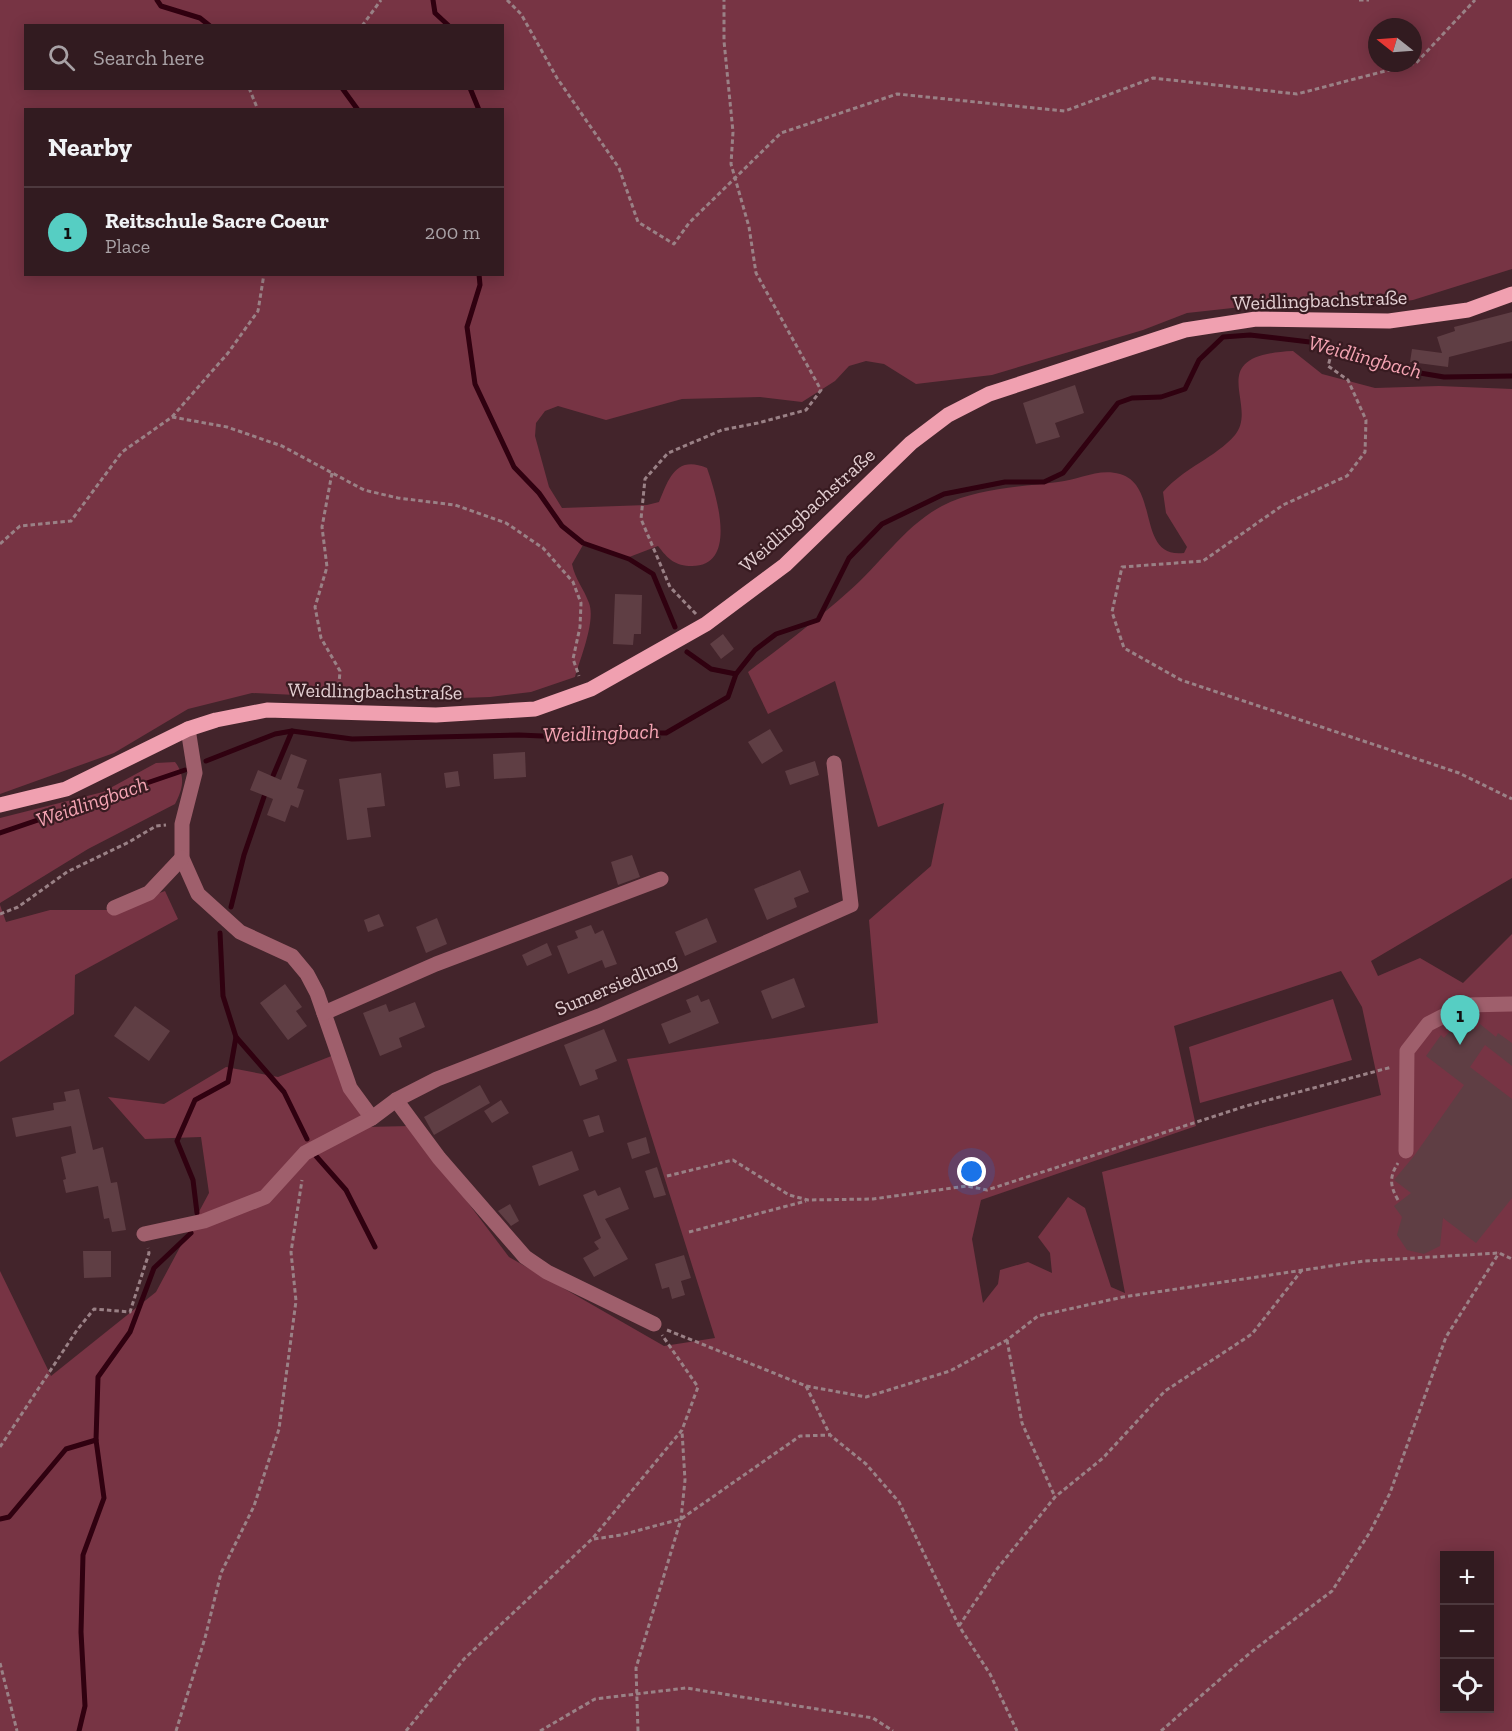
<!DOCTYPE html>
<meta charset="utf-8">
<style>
:root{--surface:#321b20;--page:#3a2429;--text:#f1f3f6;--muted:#a8a1a5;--line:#4d393e;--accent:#56cec3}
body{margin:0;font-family:"Zilla Slab",serif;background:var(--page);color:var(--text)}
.controls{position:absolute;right:18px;bottom:18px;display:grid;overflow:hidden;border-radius:0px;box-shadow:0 3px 15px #0003}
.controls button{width:54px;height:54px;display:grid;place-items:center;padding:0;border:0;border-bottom:2px solid var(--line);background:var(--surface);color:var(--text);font:30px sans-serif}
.compass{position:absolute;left:1368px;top:18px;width:54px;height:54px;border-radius:50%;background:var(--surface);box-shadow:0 3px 15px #0003;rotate:287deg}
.you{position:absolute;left:972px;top:1172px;width:21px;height:21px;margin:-15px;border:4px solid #fff;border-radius:50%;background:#1a73e8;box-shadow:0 0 0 9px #1a73e833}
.badge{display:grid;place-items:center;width:39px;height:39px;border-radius:50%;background:var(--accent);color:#111;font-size:20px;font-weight:700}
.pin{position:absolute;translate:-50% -50px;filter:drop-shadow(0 2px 3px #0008)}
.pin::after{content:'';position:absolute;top:32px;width:21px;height:18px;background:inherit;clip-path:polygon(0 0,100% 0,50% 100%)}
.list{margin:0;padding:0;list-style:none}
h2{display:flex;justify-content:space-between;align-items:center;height:78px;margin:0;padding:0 24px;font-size:26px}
h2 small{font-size:20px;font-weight:400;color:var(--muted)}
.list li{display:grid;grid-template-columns:39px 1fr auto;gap:18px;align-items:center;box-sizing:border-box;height:90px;padding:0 24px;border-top:2px solid var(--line)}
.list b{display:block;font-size:22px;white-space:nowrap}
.list p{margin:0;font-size:20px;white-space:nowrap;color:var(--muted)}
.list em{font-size:20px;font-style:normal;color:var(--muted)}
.icon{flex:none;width:33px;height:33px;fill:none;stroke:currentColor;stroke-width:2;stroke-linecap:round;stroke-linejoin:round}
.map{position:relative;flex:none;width:1512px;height:1731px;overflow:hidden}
.search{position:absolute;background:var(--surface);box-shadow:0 3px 15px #0003;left:24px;top:24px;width:480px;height:66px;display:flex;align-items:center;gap:15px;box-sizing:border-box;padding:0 21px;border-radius:0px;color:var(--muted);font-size:22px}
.panel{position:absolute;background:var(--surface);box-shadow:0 3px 15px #0003;left:24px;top:108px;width:480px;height:168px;border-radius:0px}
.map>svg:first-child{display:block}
.green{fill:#773444;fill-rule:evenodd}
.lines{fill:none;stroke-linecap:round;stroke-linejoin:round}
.stream{stroke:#300110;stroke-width:5}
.building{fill:#5f3e44}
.path{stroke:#9a8186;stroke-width:3;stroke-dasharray:4.5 3;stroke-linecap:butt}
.minor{stroke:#9f5f6c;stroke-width:15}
.major{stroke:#f0a0b0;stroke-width:15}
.labels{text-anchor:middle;stroke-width:4.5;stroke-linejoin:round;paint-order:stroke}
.street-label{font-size:20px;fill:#e3cfd2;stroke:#381b21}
.water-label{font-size:21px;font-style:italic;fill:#f4a4b3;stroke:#381b21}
</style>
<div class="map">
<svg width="1512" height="1731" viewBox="0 0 1512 1731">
<rect width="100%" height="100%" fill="#43242b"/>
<!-- green -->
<g class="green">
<path d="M0,0h1512v269l-99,31 -51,7 -93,-3 -82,9 -44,17 -151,45 -76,9 -32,-20 -18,-3 -17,5 -14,15 -33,21 -42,-5 -78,2 -76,21 -48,-14 -13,5 -9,12 -1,13 14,51 13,21 85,-3 12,-3c10,-24 17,-47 48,-34 9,26 32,98 -15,98 -17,0 -24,-7 -34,-20l-34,13 -41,-14 -11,19c3,15 12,25 17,39 7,18 -9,56 -14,74l-44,15 -41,5 -88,3 -150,-7 -64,16 -74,44 -114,41zM26,26h476v62h-476zM1377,27h36v36h-36zM26,110h476v164h-476z"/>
<path d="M1293,351l29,23 53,14 64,-2 73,3v489l-141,83 7,15 42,-18 43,25 49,-49v797h-1512v-460l51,105 105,-84 53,-99 -8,-56 -56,2 -37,-42 56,7 62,-37 52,10 56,-22 32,72 44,-1 99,131 155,89 51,-8 -88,-279 251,-36 -9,-103 62,-54 13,-63 -66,24 -43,-146 -67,33 -20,-42c34,-26 69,-52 100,-80 32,-27 56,-66 94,-86 35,-18 77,-19 116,-24 21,-2 40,-14 62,-8 40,11 16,85 64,79l3,-6 -21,-34 -3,-21c22,-25 52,-34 72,-57 25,-31 -35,-80 58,-84zM1341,971l21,36 19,88 -279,77 23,121 -14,-6 -26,-79 -17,-11 -30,40 12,16 2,20 -24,-11 -28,8 -2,14 -15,19 -11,-64 9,-39 215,-74 -22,-100zM1444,1556h46v152h-46z"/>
<path d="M175,762c11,14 8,27 0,42l-87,45 -88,54v-85l103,-26 53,-29z"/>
<path d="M165,891l13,28 -103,56 -1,39 -74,48v-157l6,17 44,-12h61z"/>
<path d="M1333,999l19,61 -152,43 -11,-56z"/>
</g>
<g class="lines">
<!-- stream -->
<g class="stream">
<path d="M157,0l4,6 39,12 10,8"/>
<path d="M433,0l2,13 14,13"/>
<path d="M342,88l16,22"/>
<path d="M470,88l9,22"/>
<path d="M479,274l1,11 -13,42 8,57 39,83 25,26 23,33 21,17 46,16 24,15 22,53"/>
<path d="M687,652l24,17 25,5"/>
<path d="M206,761l69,-27 17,-3 60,8 167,-4 69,3 26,-5h52l62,-36 8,-23 19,-24 21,-16 42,-14 31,-62 33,-34 62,-30 61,-12h39l19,-9 55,-70 14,-5 29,-1 24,-8 14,-29 24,-23 27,-2 68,8 78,26 48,8 68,-1"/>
<path d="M270,783l22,-52"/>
<path d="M0,833l185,-63"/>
<path d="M231,907l13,-52 22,-64"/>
<path d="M236,1037l48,55 23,47"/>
<path d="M316,1156l30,34 29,57"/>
<path d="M197,1213l-4,-33 -16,-39 18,-41 33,-18 8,-45 -13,-41 -3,-63"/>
<path d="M0,1519l9,-2 57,-68 30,-9"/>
<path d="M79,1731l6,-25 -4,-74 2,-77 21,-57 -8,-58 2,-63 32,-45 24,-64 37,-35"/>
</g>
</g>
<!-- building -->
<g class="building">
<path d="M1512,312v29l-63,16 -1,10 -38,-5 2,-13 30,4 -5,-16 18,-6 -1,-4z"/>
<path d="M1075,385l9,28 -29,10 5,14 -24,7 -13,-41z"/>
<path d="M615,594l27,1 -1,39h-7l-1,11 -20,-1z"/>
<path d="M723,634l11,15 -13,10 -11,-15z"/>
<path d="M770,729l13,22 -21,13 -14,-22z"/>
<path d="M525,752l1,25 -32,2 -1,-25z"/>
<path d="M291,754l16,6 -10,28 7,2 -6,18 -7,-3 -6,17 -18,-7 6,-16 -23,-9 8,-20 23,10z"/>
<path d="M815,761l4,14 -29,10 -5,-14z"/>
<path d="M458,771l2,15 -14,2 -2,-15z"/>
<path d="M381,773l4,33 -18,2 4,29 -24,3 -8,-61z"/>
<path d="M632,855l8,22 -22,8 -7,-23z"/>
<path d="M800,870l9,22 -15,6 3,9 -30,13 -13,-31z"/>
<path d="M379,914l5,12 -16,6 -4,-12z"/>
<path d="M437,918l10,26 -21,9 -10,-26z"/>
<path d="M707,918l10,24 -32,14 -10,-24z"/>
<path d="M591,925l4,9 8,-4 14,34 -12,4 -3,-8 -34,14 -11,-28 21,-8 -3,-7z"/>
<path d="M547,943l5,12 -25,11 -5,-11z"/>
<path d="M794,978l11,29 -33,12 -11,-28z"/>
<path d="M285,984l17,23 -6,4 11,15 -19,14 -28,-37z"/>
<path d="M698,995l3,7 8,-3 10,24 -50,21 -8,-20 30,-12 -5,-12z"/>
<path d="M415,1002l10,25 -26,11 3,9 -22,9 -17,-43 23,-9 3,8z"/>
<path d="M135,1006l35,25 -21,30 -35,-25z"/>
<path d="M1461,1018l16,11 3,-5 16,13 2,-4 14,10v23l-27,-21 -15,22 42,32v99l-36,45 -33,-25 -3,28 -16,8 -17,-4 -10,-15 5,-18 -8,-11 17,-13 -17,-13 20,-24 50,-71 -38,-29 15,-21 3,3z"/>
<path d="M604,1029l13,32 -22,9 3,9 -18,7 -16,-41z"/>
<path d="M480,1085l10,18 -56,32 -10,-18z"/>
<path d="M79,1089l14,61 10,-3 8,36 6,-1 9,48 -14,2 -3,-14 -5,1 -6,-33 -32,7 -3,-13 3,-1 -5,-22 15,-4 -5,-27 -55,11 -4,-19 42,-8 -1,-7 13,-2 -2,-9z"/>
<path d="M501,1100l8,13 -17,10 -8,-12z"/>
<path d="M599,1115l5,17 -15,5 -6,-17z"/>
<path d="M646,1137l4,16 -18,6 -5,-16z"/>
<path d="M572,1151l7,19 -40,16 -7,-20z"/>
<path d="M657,1167l9,28 -12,3 -9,-27z"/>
<path d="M620,1187l9,22 -24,10 23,40 -34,18 -11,-19 16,-9 -5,-7 7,-4 -18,-43 12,-5 3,6z"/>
<path d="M510,1204l9,17 -8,5 -13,-15z"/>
<path d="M83,1251h28v26l-27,1z"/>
<path d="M684,1255l7,23 -10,3 4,14 -13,4 -3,-12 -7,2 -7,-25z"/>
</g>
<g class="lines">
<!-- path -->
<g class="path">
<path d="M507,0l14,14 36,64 62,90 19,54 36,22 15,-21 92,-90 116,-39 168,17 88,-33 144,16 119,-31 59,-63"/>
<path d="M1359,0h10"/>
<path d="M362,26l19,-26"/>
<path d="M249,88l9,22"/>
<path d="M1332,352l-4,14 20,14 18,40 -1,32 -18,24 -64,29 -80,56 -81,6 -10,45 12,36 57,32 278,93 53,26"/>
<path d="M172,417l55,10 55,19 82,44 34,8 57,7 51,18 37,25 30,34 8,21 -1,24 -7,32 6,17"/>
<path d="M332,473l-10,54 5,40 -12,40 6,31 19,33 -2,26"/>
<path d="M0,544l20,-18 51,-5 51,-69 50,-35 56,-64 30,-42 6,-37"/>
<path d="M696,614l-26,-27 -29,-68 4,-40 23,-26 54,-23 36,-7 48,-13 15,-20 -65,-117 -7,-46 -18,-63 2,-32 -9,-91v-41"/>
<path d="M0,914l18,-7 49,-35 62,-30 27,-16 10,-1"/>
<path d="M667,1176l66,-16 56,35 19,5 65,-1 94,-13 20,4 259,-84 146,-39"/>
<path d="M1398,1200c-8,-14 -9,-23 0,-37"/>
<path d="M689,1232l117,-31"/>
<path d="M667,1330l139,56 60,11 84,-26 57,-31 31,-24 85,-19 241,-36 135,-8 13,6"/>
<path d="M1007,1340l15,83 33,74"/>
<path d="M806,1386l24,49 36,29 33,38 60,124 31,48 27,57"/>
<path d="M0,1447l77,-117 17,-21 36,3 19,-59 -1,-5"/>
<path d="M594,1539l27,-4 60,-16 119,-83 29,-1"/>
<path d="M959,1626l38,-57 58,-72 48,-39 62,-67 87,-57 50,-64"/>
<path d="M0,1663l17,68"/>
<path d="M176,1731l29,-93 16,-65 33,-67 25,-77 17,-128 -5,-49 11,-72"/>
<path d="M406,1731l58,-72 128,-120 90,-109 16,-43 -36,-52"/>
<path d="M540,1731l55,-32 91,-11 187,30 20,13"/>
<path d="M638,1731l-2,-63 45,-149 4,-39 -3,-49"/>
<path d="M1161,1731l90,-79 81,-61 38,-59 20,-39 56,-156 53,-84"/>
</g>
<!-- minor -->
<g class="minor">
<path d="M188,729l7,44 -13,51v34l16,36 42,38 52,24 15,18 10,19 33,95 22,30"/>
<path d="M114,908l35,-15 33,-35"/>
<path d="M324,1013l112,-49 225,-85"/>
<path d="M396,1100l43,58 86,99 22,15 107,52"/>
<path d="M1406,1151l1,-100 21,-27 37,-19 47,-1"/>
<path d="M144,1234l60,-13 61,-24 40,-44 67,-35 24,-18 41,-21 162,-63 252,-111 -17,-142"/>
</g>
<!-- major -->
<path class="major" d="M0,805l66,-16 122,-60 28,-9 51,-10 169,5 99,-6 56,-20 115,-65 79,-59 126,-122 37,-28 41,-21 196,-64 71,-11 133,2 79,-11 44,-16"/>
</g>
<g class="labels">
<!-- street labels -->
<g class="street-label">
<text transform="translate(1320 300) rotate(-2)" y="7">Weidlingbachstraße</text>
<text transform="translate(807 510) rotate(-42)" y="7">Weidlingbachstraße</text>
<text transform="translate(375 691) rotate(1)" y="7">Weidlingbachstraße</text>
<text transform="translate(616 984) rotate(-23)" y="7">Sumersiedlung</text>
</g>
<!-- water labels -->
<g class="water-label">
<text transform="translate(1365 357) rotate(15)" y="7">Weidlingbach</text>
<text transform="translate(601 733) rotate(-2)" y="7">Weidlingbach</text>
<text transform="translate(92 802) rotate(-19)" y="7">Weidlingbach</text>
</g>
</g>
</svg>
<div class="controls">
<button>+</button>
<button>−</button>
<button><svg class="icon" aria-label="locate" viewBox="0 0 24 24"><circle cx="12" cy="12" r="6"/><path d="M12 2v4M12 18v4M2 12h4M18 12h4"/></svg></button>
</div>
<svg class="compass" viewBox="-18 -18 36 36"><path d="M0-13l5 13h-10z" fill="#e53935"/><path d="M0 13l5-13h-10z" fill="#a8a1a5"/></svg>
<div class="you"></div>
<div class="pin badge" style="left:1460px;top:1045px">1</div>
<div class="search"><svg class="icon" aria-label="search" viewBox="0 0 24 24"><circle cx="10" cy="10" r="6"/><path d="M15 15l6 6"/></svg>Search here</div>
<section class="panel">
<h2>Nearby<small></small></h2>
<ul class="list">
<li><span class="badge">1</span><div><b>Reitschule Sacre Coeur</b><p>Place</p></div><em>200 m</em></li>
</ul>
</section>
</div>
